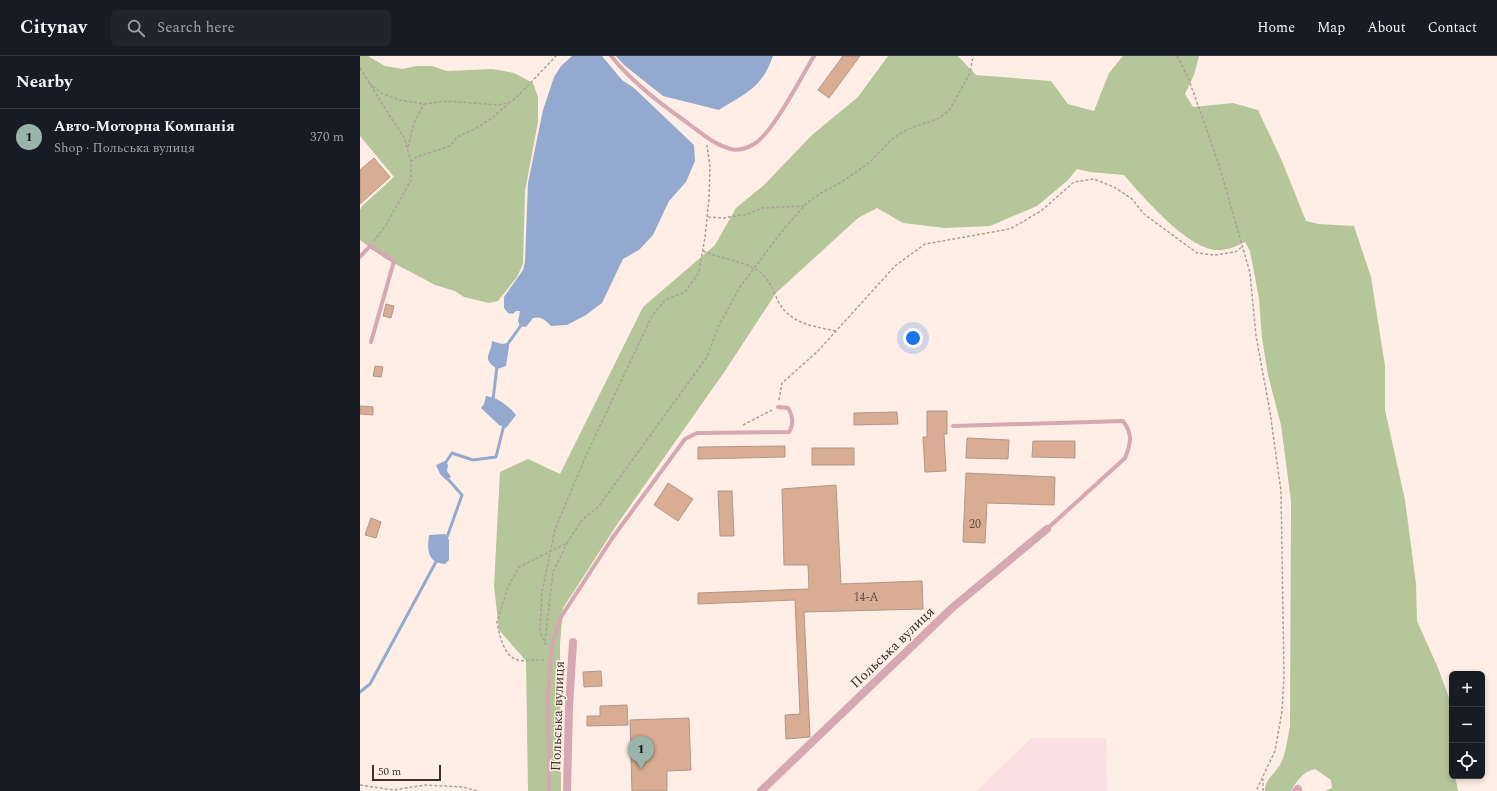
<!DOCTYPE html>
<meta charset="utf-8">
<style>
:root{--surface:#171b24;--page:#20242c;--text:#f1f3f6;--muted:#9ea1a6;--line:#363941;--accent:#9ab4ab}
body{margin:0;font-family:Spectral,serif;background:var(--page);color:var(--text)}
.controls{position:absolute;right:12px;bottom:12px;display:grid;overflow:hidden;border-radius:6px;box-shadow:0 2px 6px #0003}
.controls button{width:36px;height:36px;display:grid;place-items:center;padding:0;border:0;border-bottom:1px solid var(--line);background:var(--surface);color:var(--text);font:20px sans-serif}
.scale{position:absolute;left:12px;bottom:10px;width:69px;box-sizing:border-box;padding-left:4px;border:2px solid #3b312b;border-top:0;font-size:11px;line-height:14px;white-space:nowrap;color:#3b312b;-webkit-text-stroke:3px #ffeee5;paint-order:stroke}
.you{position:absolute;left:553px;top:282px;width:14px;height:14px;margin:-10px;border:3px solid #fff;border-radius:50%;background:#1a73e8;box-shadow:0 0 0 6px #1a73e833}
.badge{display:grid;place-items:center;width:26px;height:26px;border-radius:50%;background:var(--accent);color:#111;font-size:13px;font-weight:700}
.pin{position:absolute;translate:-50% -33px;filter:drop-shadow(0 1px 2px #0008)}
.pin::after{content:'';position:absolute;top:21px;width:14px;height:12px;background:inherit;clip-path:polygon(0 0,100% 0,50% 100%)}
.list{margin:0;padding:0;list-style:none}
h2{display:flex;justify-content:space-between;align-items:center;height:52px;margin:0;padding:0 16px;font-size:17px}
h2 small{font-size:13px;font-weight:400;color:var(--muted)}
.list li{display:grid;grid-template-columns:26px 1fr auto;gap:12px;align-items:center;box-sizing:border-box;height:56px;padding:0 16px;border-top:1px solid var(--line)}
.list b{display:block;font-size:15px;white-space:nowrap}
.list p{margin:0;font-size:13px;white-space:nowrap;color:var(--muted)}
.list em{font-size:13px;font-style:normal;color:var(--muted)}
.icon{flex:none;width:22px;height:22px;fill:none;stroke:currentColor;stroke-width:2;stroke-linecap:round;stroke-linejoin:round}
.map{position:relative;flex:none;width:1137px;height:735px;overflow:hidden}
header{display:flex;align-items:center;gap:24px;box-sizing:border-box;height:56px;padding:0 20px;background:var(--surface);border-bottom:1px solid var(--line)}
header strong{font-size:19px}
nav{display:flex;gap:22px;margin-inline-start:auto;font-size:14px}
.search{width:280px;height:36px;background:var(--page);display:flex;align-items:center;gap:10px;box-sizing:border-box;padding:0 14px;border-radius:6px;color:var(--muted);font-size:15px}
main{display:flex}
aside{flex:1;background:var(--surface)}
.map>svg:first-child{display:block}
.industrial{fill:#fbe0e3}
.forest{fill:#b5c69a}
.water{fill:#94a9d0}
.lines{fill:none;stroke-linecap:round;stroke-linejoin:round}
.stream{stroke:#94a9d0;stroke-width:3}
.building{fill:#d8ad94;stroke:#b09789}
.path{stroke:#aea098;stroke-width:1.5;stroke-dasharray:3 2;stroke-linecap:butt}
.service{stroke:#d6a8b1;stroke-width:4}
.minor{stroke:#d6a8b1;stroke-width:8}
.labels{text-anchor:middle;stroke-width:3;stroke-linejoin:round;paint-order:stroke}
.number-label{font-size:12px;fill:#625045}
.street-label{font-size:14px;fill:#3b312b;stroke:#ffeee5}
</style>
<header>
<strong>Citynav</strong>
<div class="search"><svg class="icon" aria-label="search" viewBox="0 0 24 24"><circle cx="10" cy="10" r="6"/><path d="M15 15l6 6"/></svg>Search here</div>
<nav><a>Home</a><a>Map</a><a>About</a><a>Contact</a></nav>
</header>
<main>
<aside>
<h2>Nearby<small></small></h2>
<ul class="list">
<li><span class="badge">1</span><div><b>Авто-Моторна Компанія</b><p>Shop · Польська вулиця</p></div><em>370 m</em></li>
</ul>
</aside>
<div class="map">
<svg width="1137" height="735" viewBox="0 0 1137 735">
<rect width="100%" height="100%" fill="#ffeee5"/>
<!-- industrial -->
<path class="industrial" d="M671,682h75l1,53h-130z"/>
<!-- forest -->
<g class="forest">
<path d="M0,0h8l17,10 18,3 13,-3h16l15,5 45,-2 12,2 10,2 19,10 5,14v25l-13,69 -2,73 -6,13 -19,24 -9,2 -25,-6 -9,-6 -20,-6 -49,-26 -26,-19v-30l2,-4 32,-29 -34,-41z"/>
<path d="M528,0h70l18,19 75,6 17,23 26,7 15,-38 14,-17h76l-5,19 -9,19 8,13 40,-4 25,7 24,51 24,60 13,3 35,2 17,51 14,89v44l20,90 11,84 1,37 21,47 14,38v70h3l3,15h-133l7,-3 -1,-8 -16,-11c-13,3 -18,12 -24,22h-26c0,-10 6,-14 12,-22 9,-11 10,-29 13,-43l1,-225 -10,-76 -13,-50 -6,-37 -3,-39 -9,-48 -5,-9c-9,4 -18,9 -29,8 -29,-2 -73,-53 -92,-75l-34,-3 -13,-3 -10,12 -30,25 -47,20 -45,2 -42,-5 -26,-15 -19,10 -82,75 -51,78 -107,152 -55,85 -3,36 1,147h-33l-2,-130 -27,-31 -5,-44 6,-114 28,-13 32,15 83,-167 72,-62 21,-37 28,-23 48,-50 46,-38z"/>
</g>
<!-- water -->
<g class="water">
<path d="M212,0h30l20,24 12,8 60,57 1,16 -9,21 -17,19 -16,34 -14,15 -16,9 -21,44 -16,12 -19,10 -16,1c-6,-6 -9,-10 -18,-8l-7,9 -6,-1 -2,-5 2,-10h-4l-3,3 -5,-1 -4,-5v-11l19,-27 2,-8 3,-79 15,-73 11,-33 7,-11z"/>
<path d="M256,0h157c-11,32 -27,37 -54,54l-56,-14 -39,-31z"/>
<path d="M132,285l10,3 6,-1 1,4 -3,19 -9,3c-16,-12 -6,-13 -5,-28z"/>
<path d="M126,340c13,2 21,9 30,19l-10,13 -7,-3 -18,-17 3,-4z"/>
<path d="M85,405l3,4 -1,6 4,6 -5,3 -6,-6 -4,-9z"/>
<path d="M85,478l4,6v20l-4,4c-18,-1 -18,-15 -16,-29z"/>
</g>
<g class="lines">
<!-- stream -->
<g class="stream">
<path d="M147,289l15,-21"/>
<path d="M133,344l4,-34"/>
<path d="M84,409l8,-12 21,7 23,-3 8,-32"/>
<path d="M86,484l16,-45 -16,-18"/>
<path d="M0,636l10,-8 67,-124"/>
</g>
</g>
<!-- building -->
<g class="building">
<path d="M483,0h17l-31,42 -11,-8z"/>
<path d="M14,102l16,19 -30,27v-34z"/>
<path d="M26,248l8,2 -3,12 -8,-2z"/>
<path d="M15,310l8,1 -2,10 -8,-1z"/>
<path d="M0,350l13,1v8l-13,-1z"/>
<path d="M567,355h20v23h-3l2,37 -21,1 -2,-35h4z"/>
<path d="M537,356l1,12 -44,1v-12z"/>
<path d="M607,382l42,2 -1,19 -42,-1z"/>
<path d="M673,385h42v17l-43,-1z"/>
<path d="M425,390v11l-87,2v-12z"/>
<rect x="452" y="392" width="42" height="17"/>
<path d="M606,417l89,4 -1,28 -67,-2 -2,40 -22,-1z"/>
<path d="M308,427l25,16 -15,22 -24,-16z"/>
<path d="M476,429l5,99 81,-3 1,28 -119,3 6,125 -24,2 -1,-24 15,-1 -5,-114 -97,4v-11l111,-4 -1,-24h-24l-2,-76z"/>
<path d="M358,435h14l2,45h-14z"/>
<path d="M11,462l10,4 -5,16 -11,-3z"/>
<path d="M241,615l1,15 -18,1 -1,-15z"/>
<path d="M267,649l1,20 -41,1v-10h13v-10z"/>
<path d="M329,662l2,52 -24,1v20h-35l-2,-71z"/>
</g>
<g class="lines">
<!-- path -->
<g class="path">
<path d="M817,0l11,21 31,88 31,108 6,63 14,76 11,79 3,185 -2,35 -7,40 -19,40"/>
<path d="M0,12l33,53 11,16 7,25v18l-25,45 -12,16"/>
<path d="M9,27l14,11 17,6 24,4 22,-3 52,4 12,-3 6,-4 40,-42"/>
<path d="M48,91l6,-24 10,-19"/>
<path d="M51,106l5,-5 34,-11 7,-9 18,-8 17,-11 17,-15"/>
<path d="M348,161l16,1 24,-4 14,-6 42,-2"/>
<path d="M343,195c18,8 42,10 57,21 9,7 14,20 18,29 12,23 35,25 58,30"/>
<path d="M419,344l3,-17 35,-31 78,-86 30,-22 85,-15 31,-18 33,-29 20,-3 20,8 18,12 12,15 53,39 18,2 20,-3 7,-5"/>
<path d="M383,369l29,-15"/>
<path d="M185,585l8,-69 14,-29"/>
<path d="M186,589l-6,-13 2,-40 13,-63 34,-80 63,-133 13,-16 20,-8 14,-20 6,-35 4,-38 1,-33 -3,-21"/>
<path d="M184,604c-8,-1 -18,2 -26,0 -14,-3 -19,-26 -21,-38l11,-35 11,-20 48,-24 15,-23 17,-14 108,-149 11,-30 22,-40 43,-57 24,-27 14,-10 19,-10 29,-20 23,-24 16,-10 32,-11 10,-9 20,-36 3,-17"/>
<path d="M0,729l34,5 31,-5 38,2 14,4"/>
<path d="M903,735v-12"/>
</g>
<!-- service -->
<g class="service">
<path d="M251,0c22,27 50,48 78,68 13,10 26,21 42,25 7,2 17,-1 23,-5 19,-11 47,-67 60,-88"/>
<path d="M0,201l10,-11 24,15 -23,81"/>
<path d="M593,370l170,-5c10,13 8,22 2,37l-78,71"/>
<path d="M189,735l-1,-94 3,-42 1,-10 9,-28 52,-80 72,-98 12,-6 92,-1c5,-8 4,-16 -1,-24l-10,-1"/>
</g>
<!-- minor -->
<g class="minor">
<path d="M207,735l2,-84 4,-65"/>
<path d="M401,735l191,-183 95,-79"/>
<path d="M936,735l2,-2"/>
</g>
</g>
<g class="labels">
<!-- number labels -->
<g class="number-label">
<text x="615" y="472">20</text>
<text x="506" y="545">14-А</text>
</g>
<!-- street labels -->
<g class="street-label">
<text transform="translate(532 591) rotate(-44)" y="5">Польська вулиця</text>
<text transform="translate(197 660) rotate(-88)" y="5">Польська вулиця</text>
</g>
</g>
</svg>
<div class="controls">
<button>+</button>
<button>−</button>
<button><svg class="icon" aria-label="locate" viewBox="0 0 24 24"><circle cx="12" cy="12" r="6"/><path d="M12 2v4M12 18v4M2 12h4M18 12h4"/></svg></button>
</div>
<div class="scale">50 m</div>
<div class="you"></div>
<div class="pin badge" style="left:281px;top:713px">1</div>
</div>
</main>
